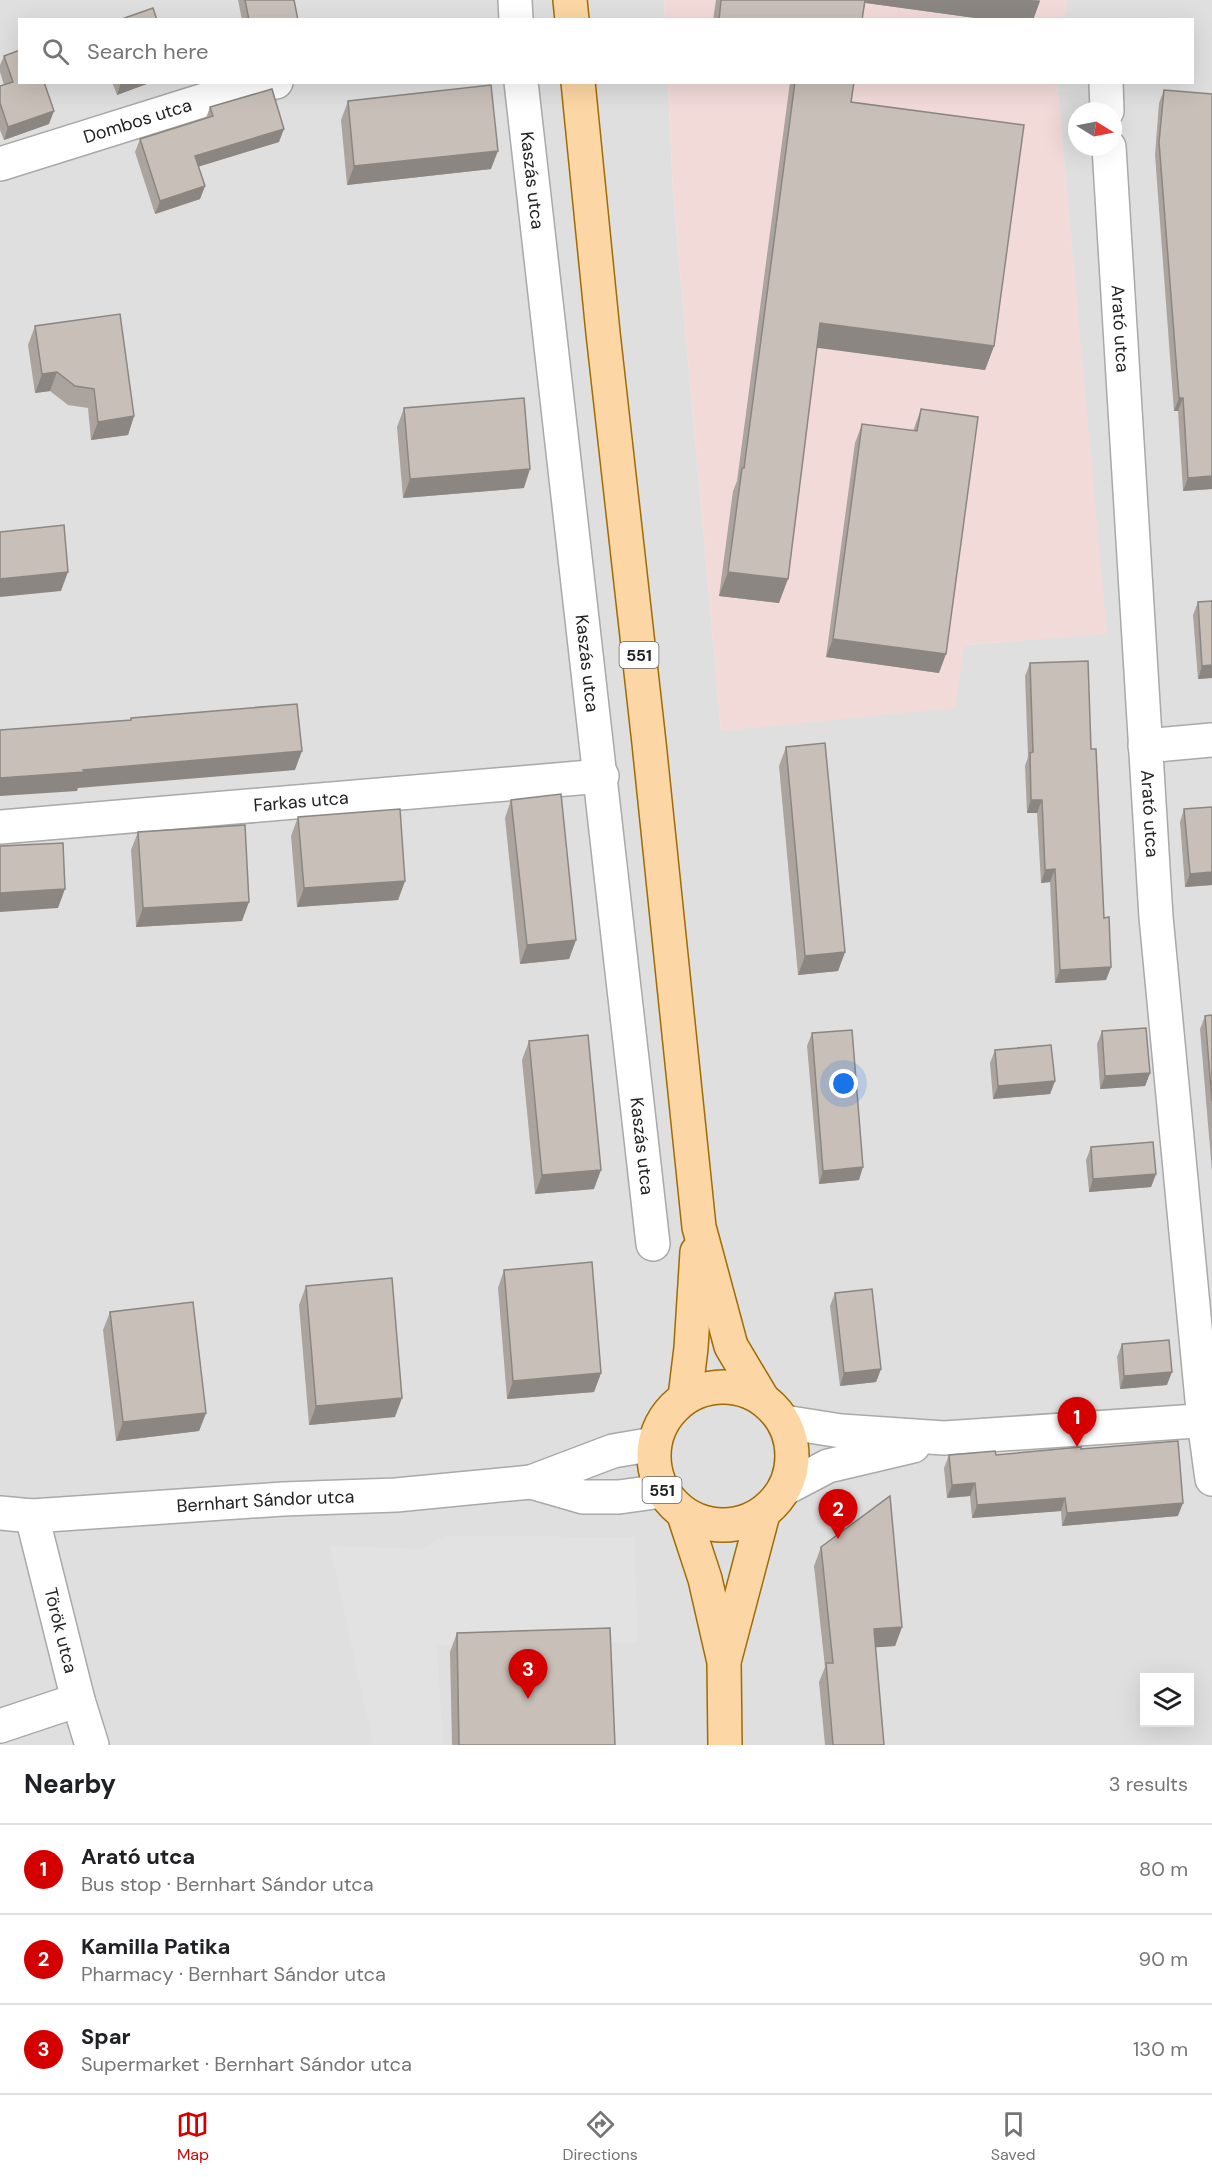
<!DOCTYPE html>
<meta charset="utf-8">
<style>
:root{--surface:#fff;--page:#f2f2f2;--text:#202124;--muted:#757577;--line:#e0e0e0;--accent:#d40000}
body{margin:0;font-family:"DM Sans",sans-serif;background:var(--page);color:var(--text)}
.controls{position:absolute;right:18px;bottom:18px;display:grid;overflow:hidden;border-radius:0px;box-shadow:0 6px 24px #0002}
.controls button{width:54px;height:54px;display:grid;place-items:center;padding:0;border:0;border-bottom:2px solid var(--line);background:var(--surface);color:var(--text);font:30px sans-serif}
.compass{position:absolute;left:1068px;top:102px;width:54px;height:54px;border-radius:50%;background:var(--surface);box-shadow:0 6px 24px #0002;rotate:100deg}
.you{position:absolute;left:844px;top:1084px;width:21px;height:21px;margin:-15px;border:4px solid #fff;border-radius:50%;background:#1a73e8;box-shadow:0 0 0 9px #1a73e833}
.badge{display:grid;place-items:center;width:39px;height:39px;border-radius:50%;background:var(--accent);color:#fff;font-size:20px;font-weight:700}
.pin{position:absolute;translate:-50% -50px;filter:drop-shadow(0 2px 3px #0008)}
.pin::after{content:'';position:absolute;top:32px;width:21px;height:18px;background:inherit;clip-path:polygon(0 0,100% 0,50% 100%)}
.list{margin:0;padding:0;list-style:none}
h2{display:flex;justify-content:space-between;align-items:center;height:78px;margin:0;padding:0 24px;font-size:26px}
h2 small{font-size:20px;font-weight:400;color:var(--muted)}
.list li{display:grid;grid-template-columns:39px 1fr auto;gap:18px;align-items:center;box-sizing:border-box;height:90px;padding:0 24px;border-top:2px solid var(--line)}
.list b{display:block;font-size:22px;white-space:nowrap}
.list p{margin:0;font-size:20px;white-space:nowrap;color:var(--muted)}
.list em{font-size:20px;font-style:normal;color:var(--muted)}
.icon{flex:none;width:33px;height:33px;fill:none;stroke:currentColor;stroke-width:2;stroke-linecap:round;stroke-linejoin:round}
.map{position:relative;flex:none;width:1212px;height:1745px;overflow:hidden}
.search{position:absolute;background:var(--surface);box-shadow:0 6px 24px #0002;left:18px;right:18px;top:18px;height:66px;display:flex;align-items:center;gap:15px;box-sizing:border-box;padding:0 21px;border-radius:0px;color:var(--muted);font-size:22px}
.sheet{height:348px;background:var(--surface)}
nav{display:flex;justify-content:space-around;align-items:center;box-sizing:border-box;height:84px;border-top:2px solid var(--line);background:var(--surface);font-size:16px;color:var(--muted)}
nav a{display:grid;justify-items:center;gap:3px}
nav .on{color:var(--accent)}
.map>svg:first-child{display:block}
.residential{fill:#e0dfdf;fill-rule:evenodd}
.commercial{fill:#f2dad9}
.parking{fill:#e2e2e2}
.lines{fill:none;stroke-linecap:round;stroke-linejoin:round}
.minor-casing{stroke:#a9a9a9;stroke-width:36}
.primary-casing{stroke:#a06b00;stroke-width:36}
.minor{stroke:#fff;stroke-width:33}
.primary{stroke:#fcd6a4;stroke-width:33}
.wall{fill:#aba49e}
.shaded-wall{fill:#8b8681}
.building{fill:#c7bfb8;stroke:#8b8681;stroke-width:1.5}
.labels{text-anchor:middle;stroke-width:4.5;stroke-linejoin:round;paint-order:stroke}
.shield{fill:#fff;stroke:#646464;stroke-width:1.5}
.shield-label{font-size:16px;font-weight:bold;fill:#222}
.street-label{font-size:18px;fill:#222;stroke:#fff}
</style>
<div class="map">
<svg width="1212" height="1745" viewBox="0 0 1212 1745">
<rect width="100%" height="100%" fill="#f2efe9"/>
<!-- residential -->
<path class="residential" d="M0,0h664l1,20h-645v62l648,1 5,110 48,537 243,-85 142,-12 -49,-550 135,-1v-62l-128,-1 3,-19h145v1745h-1212zM1077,111h36v36h-36zM1144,1678h46v44h-46z"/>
<!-- commercial -->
<g class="commercial">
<path d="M664,0h403l-3,20 -399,-1z"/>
<path d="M668,83h389l50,551 -143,11 -9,63 -234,23 -48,-538z"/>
</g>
<!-- parking -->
<path class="parking" d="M444,1536l190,1 4,105 -201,3 6,100h-70l-43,-199 92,3z"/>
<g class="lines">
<defs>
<g id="minor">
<path d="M515,0l1,20"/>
<path id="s1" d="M521,82l132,1162"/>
<path d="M1106,82l1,29"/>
<path id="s2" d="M1109,147l47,770 48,504 8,58"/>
<path id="s3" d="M0,164l246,-77 30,-5"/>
<path d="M1145,746l67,-6"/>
<path id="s4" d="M0,827l602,-51"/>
<path d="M784,1422l57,9 103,7 268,-18"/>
<path d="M531,1482l52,15h36l43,-6"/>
<path d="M786,1488l42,-22 85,-20"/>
<path id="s5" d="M0,1513l32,3 251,-17 113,-4 135,-13 82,-31 41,-7"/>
<path id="s6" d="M32,1516l46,184 14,45"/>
<path d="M0,1726l78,-26"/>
</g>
<g id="primary">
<path d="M570,0l2,20"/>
<path d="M578,82l25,251 46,410 50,484 32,119 31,52"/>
<circle cx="723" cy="1456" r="69"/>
<path d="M685,1397l6,-49 6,-96"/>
<path d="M684,1515l21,64 19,83 1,83"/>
<path d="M725,1658l38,-144"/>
</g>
</defs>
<!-- minor casing -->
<use href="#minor" class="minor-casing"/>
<!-- primary casing -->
<use href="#primary" class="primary-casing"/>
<!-- minor -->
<use href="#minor" class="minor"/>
<!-- primary -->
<use href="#primary" class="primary"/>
</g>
<!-- wall -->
<g class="wall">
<path d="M238,0h56l4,20h-56z"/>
<path d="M716,0h324l-7,20h-43l-125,-17 -3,17h-149z"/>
<path d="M4,56l45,68 -45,16 -4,-10v-44l4,-1 -4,-13v-7z"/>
<path d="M112,82h40l-35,13z"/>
<path d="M790,82h64l-3,20 143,244 -9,24 -168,-23 -38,256 -60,-7 14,-105 4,-10z"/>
<path d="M1164,90l48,4v395l-29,2 -5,-80h-4l-19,-256 4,-52z"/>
<path d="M348,101l143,68 -144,16 -6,-65z"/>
<path d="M210,107l69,35 -81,25 7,19 -5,13 -45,15 -20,-62 5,-13 66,-21z"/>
<path d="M35,326l99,90 -6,19 -37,5 -3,-32 -20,-3 -18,-14 -15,2 -7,-48z"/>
<path d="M404,408l120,80 -121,10 -6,-71z"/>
<path d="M921,409l18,264 -113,-16 29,-214 7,-19 51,7z"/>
<path d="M1198,602l14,76 -14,1 -5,-64z"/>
<path d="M1030,663l61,86 13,169 7,49 -5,13 -51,3 -5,-101 -9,1 -4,-70h-10l-2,-47 3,-9 -3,-81z"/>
<path d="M786,747l59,205 -7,19 -40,4 -19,-209z"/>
<path d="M511,800l65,140 -7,19 -49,5 -15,-146z"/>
<path d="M1184,809l28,76 -27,2 -5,-65z"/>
<path d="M298,817l107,64 -7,19 -101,7 -6,-71z"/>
<path d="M138,832l104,89 -106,6 -5,-77z"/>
<path d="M1212,1015v157l-12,-143 5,-13z"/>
<path d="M1102,1031l48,42 -5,13 -45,3 -3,-45z"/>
<path d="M812,1033l47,147 -40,4 -12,-138z"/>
<path d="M529,1041l65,148 -59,5 -13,-134z"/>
<path d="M995,1050l60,31 -5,13 -57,5 -3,-36z"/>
<path d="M1091,1147l65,27 -5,13 -62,5 -3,-32z"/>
<path d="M504,1270l97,103 -7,19 -87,7 -9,-111z"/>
<path d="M306,1286l89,131 -86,8 -10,-120z"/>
<path d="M835,1293l46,76 -5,13 -36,4 -10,-80z"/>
<path d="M110,1312l96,101 -7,18 -83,10 -13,-111z"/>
<path d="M1122,1344l45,41 -47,4 -3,-32z"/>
<path d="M1081,1449l97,67 -116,10 -1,-15 -89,7 -2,-22 -23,2 -3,-30 5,-13h47z"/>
<path d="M821,1547l81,80 -7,19 -20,1 9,98h-59l-6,-63 6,-15 -11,-101z"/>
<path d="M457,1633l158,112h-163l-2,-93z"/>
</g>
<!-- shaded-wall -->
<g class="shaded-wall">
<path d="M860,0h171l9,1 -7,19h-43l-131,-18z"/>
<path d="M121,82h31l-35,13z"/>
<path d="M54,111l-5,13 -45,16 4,-13z"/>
<path d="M284,129l-5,13 -89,27 5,-13z"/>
<path d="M498,151l-7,18 -144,16 7,-19z"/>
<path d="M205,186l-5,13 -45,15 5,-13z"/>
<path d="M820,323l174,23 -9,24 -174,-23z"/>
<path d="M57,372l-7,19 -15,2 7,-19z"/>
<path d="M1179,398h4l-5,13h-4z"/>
<path d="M134,416l-6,19 -37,5 7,-18z"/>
<path d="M530,469l-6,19 -121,10 7,-19z"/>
<path d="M1212,476v13l-29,2 5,-13z"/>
<path d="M68,572l-7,19 -61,6v-18z"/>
<path d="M728,572l60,7 -9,24 -60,-7z"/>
<path d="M833,639l113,15 -7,19 -113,-16z"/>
<path d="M1212,665v13l-14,1 4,-13z"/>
<path d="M302,751l-7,19 -217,18 -1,3 -77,5v-18l83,-8z"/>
<path d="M1031,800h11l-5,13h-10z"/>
<path d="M1055,869l-5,13 -9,1 4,-13z"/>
<path d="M1212,872v13l-27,2 5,-13z"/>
<path d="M405,881l-7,19 -101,7 7,-19z"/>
<path d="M65,889l-7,19 -58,4v-19z"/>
<path d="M249,902l-7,19 -106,6 7,-19z"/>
<path d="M576,940l-7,19 -49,5 7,-19z"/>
<path d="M845,952l-7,19 -40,4 7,-19z"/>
<path d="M1111,967l-5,13 -51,3 5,-13z"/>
<path d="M1150,1073l-5,13 -45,3 5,-13z"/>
<path d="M1055,1081l-5,13 -57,5 5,-13z"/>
<path d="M863,1167l-4,13 -40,4 4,-13z"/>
<path d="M601,1170l-7,19 -59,5 7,-19z"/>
<path d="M1156,1174l-5,13 -62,5 4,-13z"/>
<path d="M881,1369l-5,13 -36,4 4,-13z"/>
<path d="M1172,1372l-5,13 -47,4 4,-13z"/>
<path d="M601,1373l-7,19 -87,7 6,-18z"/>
<path d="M402,1398l-7,19 -86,8 7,-19z"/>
<path d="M206,1413l-7,18 -83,10 7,-19z"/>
<path d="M975,1483l-5,13 -23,2 5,-13z"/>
<path d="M1065,1498l-4,13 -89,7 5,-13z"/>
<path d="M1183,1503l-5,13 -116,10 5,-13z"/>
<path d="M902,1627l-7,19 -28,2 7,-19z"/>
</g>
<!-- building -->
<g class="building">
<path d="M245,0h49l4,20h-49z"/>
<path d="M721,0h144l-3,20h-143z"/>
<path d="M153,8l4,12h-38z"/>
<path d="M20,50v32h24l10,29 -46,16 -8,-24v-17l13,-4 -9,-26z"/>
<path d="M795,82h59l-3,20 173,23 -30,221 -174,-23 -32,256 -60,-7 14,-104h2z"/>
<path d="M491,85l7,66 -144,15 -6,-65z"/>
<path d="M272,89l12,40 -89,27 10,30 -45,15 -20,-62 73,-23 -3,-9z"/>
<path d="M1164,90l48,4v382l-24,2 -5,-80h-4l-20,-256z"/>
<path d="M120,314l14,102 -36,6 -4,-33 -19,-3 -18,-14 -15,2 -7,-48z"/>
<path d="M524,398l6,71 -120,10 -6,-71z"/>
<path d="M921,409l57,8 -32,237 -113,-15 29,-215 55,7z"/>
<path d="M64,525l4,47 -68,7v-47z"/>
<path d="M1212,601v64l-10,1 -4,-64z"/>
<path d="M1088,661l3,88h5l8,169 5,-1 2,50 -51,3 -5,-101 -10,1 -3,-70h-11l-1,-47 3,-1 -3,-89z"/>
<path d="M297,704l5,47 -219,19 1,2 -84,6v-48l131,-10v-2z"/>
<path d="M825,743l20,209 -40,4 -19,-209z"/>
<path d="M561,794l15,146 -49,5 -16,-145z"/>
<path d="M1212,807v65l-22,2 -6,-65z"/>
<path d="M400,809l5,72 -101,7 -6,-71z"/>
<path d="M245,825l4,77 -106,6 -5,-76z"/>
<path d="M63,843l2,46 -65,4v-47z"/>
<path d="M1212,1015v86l-7,-85z"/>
<path d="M1146,1028l4,45 -45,3 -3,-45z"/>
<path d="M852,1030l11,137 -40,4 -11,-138z"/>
<path d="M588,1035l13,135 -59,5 -13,-134z"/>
<path d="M1051,1045l4,36 -57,5 -3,-36z"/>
<path d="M1153,1142l3,32 -63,5 -2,-32z"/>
<path d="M592,1262l9,111 -88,8 -9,-111z"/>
<path d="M392,1278l10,120 -86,8 -10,-120z"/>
<path d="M872,1289l9,80 -37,4 -9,-80z"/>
<path d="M193,1302l13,111 -83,9 -13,-110z"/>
<path d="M1169,1340l3,32 -48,4 -2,-32z"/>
<path d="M1178,1441l5,62 -116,10 -2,-15 -88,7 -2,-22 -23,2 -3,-30 46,-4 1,4 85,-8v2z"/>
<path d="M890,1496l12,131 -28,2 10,116h-51l-7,-82h7l-12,-116z"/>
<path d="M610,1628l5,117h-156l-2,-112z"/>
</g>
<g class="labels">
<!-- shield labels -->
<g class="shield">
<rect x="619.5" y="642" width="39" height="26" rx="4.5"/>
<rect x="642.5" y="1477" width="39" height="26" rx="4.5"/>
</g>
<g class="shield-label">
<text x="639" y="661">551</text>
<text x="662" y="1496">551</text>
</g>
<!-- street labels -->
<g class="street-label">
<text dy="6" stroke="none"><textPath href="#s3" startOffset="144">Dombos utca</textPath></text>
<text dy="6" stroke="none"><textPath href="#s1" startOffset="99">Kaszás utca</textPath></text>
<text dy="6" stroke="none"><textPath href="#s2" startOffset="182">Arató utca</textPath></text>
<text dy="6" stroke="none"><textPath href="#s1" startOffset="585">Kaszás utca</textPath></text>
<text dy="6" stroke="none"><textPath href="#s4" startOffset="302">Farkas utca</textPath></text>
<text dy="6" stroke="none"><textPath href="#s2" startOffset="668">Arató utca</textPath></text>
<text dy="6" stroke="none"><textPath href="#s1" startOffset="1071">Kaszás utca</textPath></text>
<text dy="6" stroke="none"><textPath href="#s5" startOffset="266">Bernhart Sándor utca</textPath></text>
<text dy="6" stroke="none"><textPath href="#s6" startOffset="118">Török utca</textPath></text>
</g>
</g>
</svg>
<div class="controls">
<button><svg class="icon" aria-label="layers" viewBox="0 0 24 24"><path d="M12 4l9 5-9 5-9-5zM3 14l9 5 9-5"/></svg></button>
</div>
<svg class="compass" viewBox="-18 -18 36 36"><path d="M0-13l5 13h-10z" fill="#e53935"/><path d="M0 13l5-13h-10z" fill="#757577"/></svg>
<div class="you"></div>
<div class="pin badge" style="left:1077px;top:1447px">1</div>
<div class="pin badge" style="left:838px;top:1539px">2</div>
<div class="pin badge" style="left:528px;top:1699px">3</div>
<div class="search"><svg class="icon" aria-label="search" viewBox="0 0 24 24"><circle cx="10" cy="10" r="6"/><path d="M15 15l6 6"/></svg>Search here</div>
</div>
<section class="sheet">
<h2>Nearby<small>3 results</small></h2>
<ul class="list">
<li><span class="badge">1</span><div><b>Arató utca</b><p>Bus stop · Bernhart Sándor utca</p></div><em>80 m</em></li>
<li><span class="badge">2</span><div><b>Kamilla Patika</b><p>Pharmacy · Bernhart Sándor utca</p></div><em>90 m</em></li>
<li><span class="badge">3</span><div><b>Spar</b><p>Supermarket · Bernhart Sándor utca</p></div><em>130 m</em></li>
</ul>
</section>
<nav>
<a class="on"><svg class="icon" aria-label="map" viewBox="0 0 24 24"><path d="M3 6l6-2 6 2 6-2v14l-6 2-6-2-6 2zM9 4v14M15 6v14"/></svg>Map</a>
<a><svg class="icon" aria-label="directions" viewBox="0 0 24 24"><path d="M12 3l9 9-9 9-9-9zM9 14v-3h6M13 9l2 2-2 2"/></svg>Directions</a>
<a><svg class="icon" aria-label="saved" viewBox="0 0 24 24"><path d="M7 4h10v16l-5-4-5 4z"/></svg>Saved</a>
</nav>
